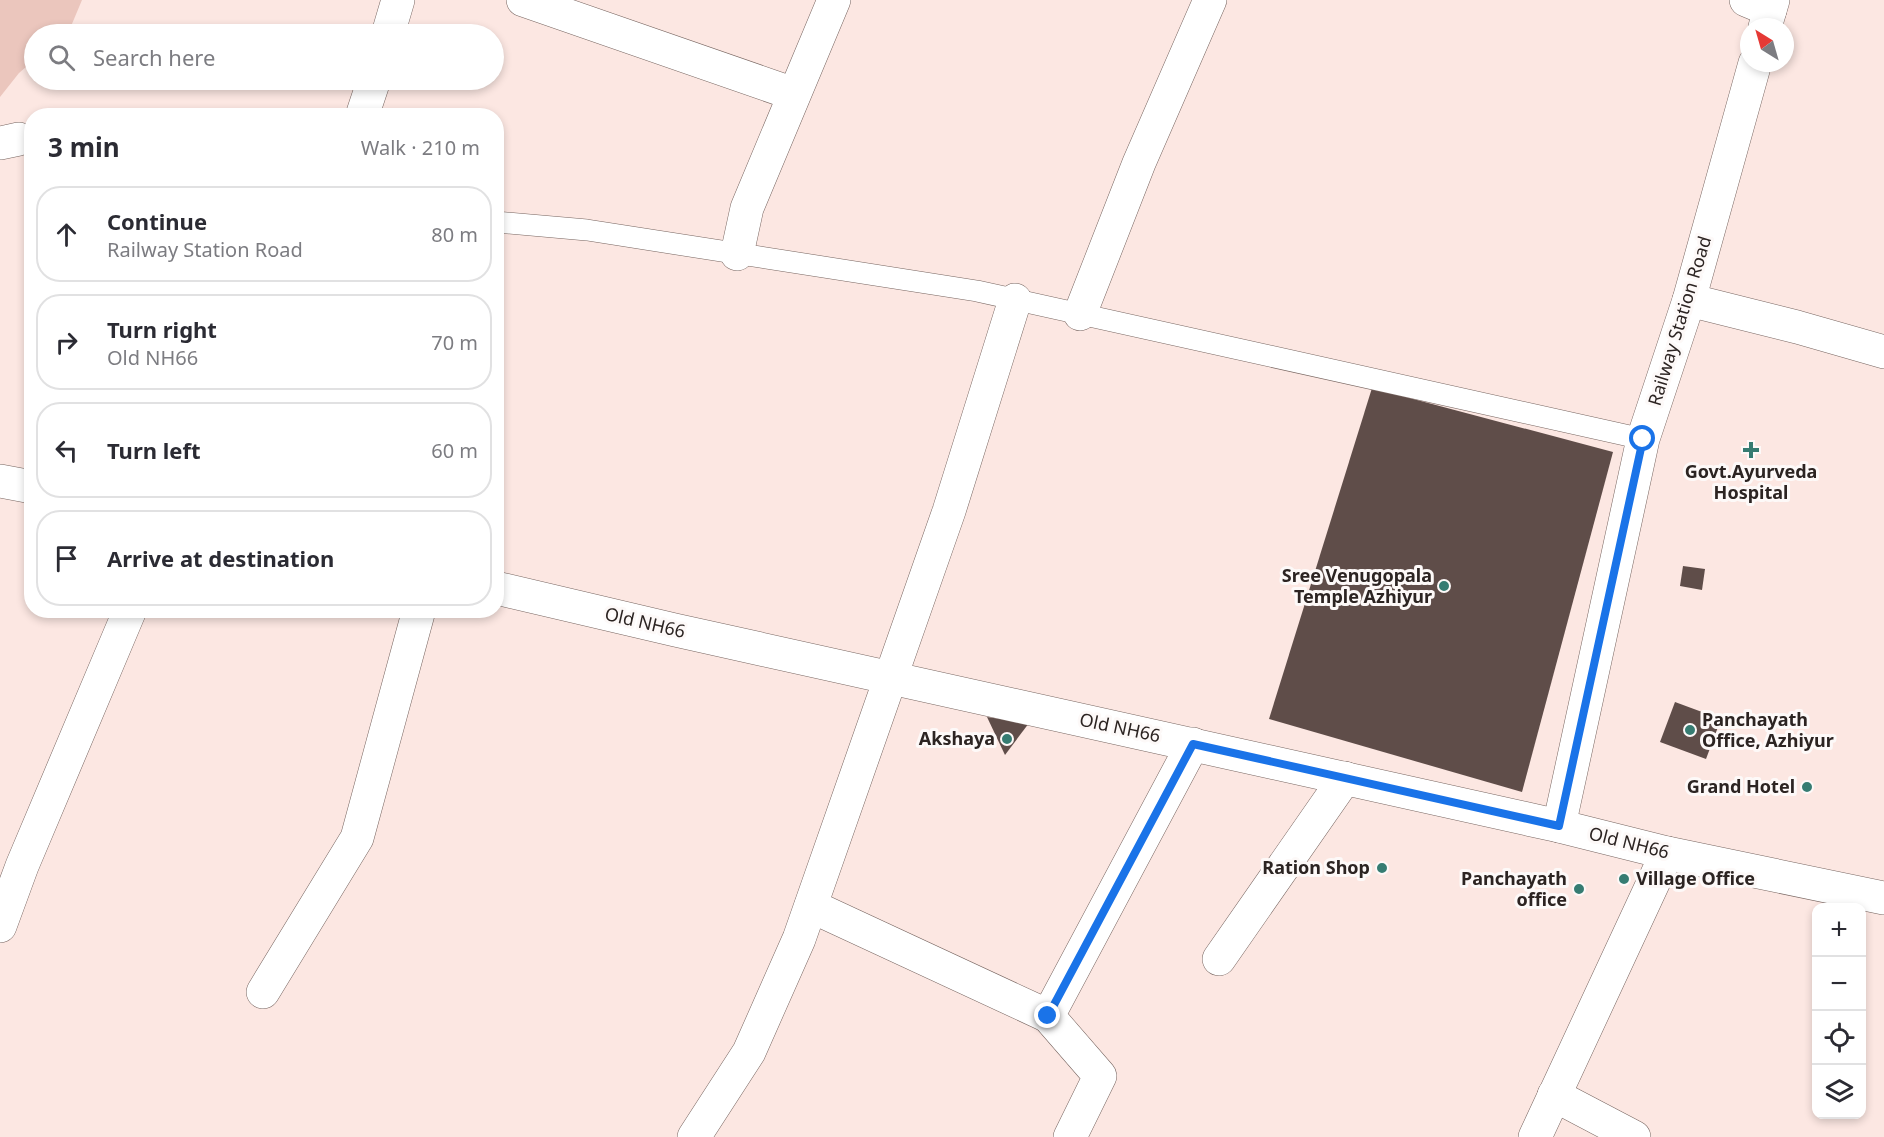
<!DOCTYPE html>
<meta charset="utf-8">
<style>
:root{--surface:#fff;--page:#f2f2f3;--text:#2b2b33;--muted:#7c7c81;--line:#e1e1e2}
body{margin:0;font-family:"Noto Sans",sans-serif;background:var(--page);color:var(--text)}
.controls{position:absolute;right:18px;bottom:18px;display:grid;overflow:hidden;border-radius:12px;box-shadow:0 3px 9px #0003}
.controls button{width:54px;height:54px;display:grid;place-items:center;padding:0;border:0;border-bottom:2px solid var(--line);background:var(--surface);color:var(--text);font:30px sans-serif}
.compass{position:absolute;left:1740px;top:18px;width:54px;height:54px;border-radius:50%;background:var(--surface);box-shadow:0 3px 9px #0003;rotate:323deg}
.stop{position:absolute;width:18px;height:18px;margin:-14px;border:4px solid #1a73e8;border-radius:50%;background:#fff}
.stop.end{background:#1a73e8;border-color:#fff;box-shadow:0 2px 6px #0008}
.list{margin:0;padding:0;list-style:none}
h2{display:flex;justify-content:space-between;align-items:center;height:78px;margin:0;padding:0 24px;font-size:26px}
h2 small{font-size:20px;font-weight:400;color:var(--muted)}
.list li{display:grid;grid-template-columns:39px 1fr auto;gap:18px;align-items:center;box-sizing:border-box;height:96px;margin:0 12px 12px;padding:0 12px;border:2px solid var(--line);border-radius:24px}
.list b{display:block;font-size:22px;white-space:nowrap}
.list p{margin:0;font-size:20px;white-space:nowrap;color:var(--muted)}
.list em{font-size:20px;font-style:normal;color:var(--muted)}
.icon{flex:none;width:33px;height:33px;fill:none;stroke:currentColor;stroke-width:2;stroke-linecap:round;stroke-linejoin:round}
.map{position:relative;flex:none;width:1884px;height:1137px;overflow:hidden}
.search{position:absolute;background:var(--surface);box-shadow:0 3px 9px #0003;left:24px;top:24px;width:480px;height:66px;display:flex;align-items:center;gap:15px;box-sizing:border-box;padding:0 21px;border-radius:33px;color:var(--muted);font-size:22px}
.panel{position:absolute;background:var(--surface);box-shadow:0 3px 9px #0003;left:24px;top:108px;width:480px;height:510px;border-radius:24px}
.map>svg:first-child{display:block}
.green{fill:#ebc6bd}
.building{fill:#5f4d49}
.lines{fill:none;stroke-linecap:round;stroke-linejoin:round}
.lane-casing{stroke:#776560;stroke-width:22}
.street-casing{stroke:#776560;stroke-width:34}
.secondary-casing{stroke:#776560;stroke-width:34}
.primary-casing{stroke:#776560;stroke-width:34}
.lane{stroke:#fff;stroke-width:21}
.street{stroke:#fff;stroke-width:33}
.secondary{stroke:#fff;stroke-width:33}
.primary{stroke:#fff;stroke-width:33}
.route{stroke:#1a73e8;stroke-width:8}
.poi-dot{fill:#367c72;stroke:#fdf9f8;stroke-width:2}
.labels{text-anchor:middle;stroke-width:6;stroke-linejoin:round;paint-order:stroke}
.street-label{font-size:18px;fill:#2c2422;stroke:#fdf9f8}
.poi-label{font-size:18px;font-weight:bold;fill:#2c2422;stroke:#fdf9f8;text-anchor:end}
</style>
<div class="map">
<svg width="1884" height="1137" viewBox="0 0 1884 1137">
<rect width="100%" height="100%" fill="#fce7e2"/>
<!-- green -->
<path class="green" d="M0,0h82l-13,31 -4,3h-31v26l-15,13 -19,24z"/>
<!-- building -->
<g class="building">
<path d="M1372,388l241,64 -91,340 -253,-73z"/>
<path d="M1683,566l22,3 -3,21 -22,-4z"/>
<path d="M1675,702l46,17 -15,40 -46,-17z"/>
<path d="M987,717l42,6 -24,32z"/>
</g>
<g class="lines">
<defs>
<path id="lane" d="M496,222l91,8 390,61 666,148"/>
<g id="street">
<path d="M523,0l271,94"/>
<path d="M1746,0l24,10"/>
<path d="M388,34l10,-34"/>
<path d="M362,116l12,-36"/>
<path d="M0,143l19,-4"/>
<path d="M737,254l10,-46 87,-208"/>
<path d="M1689,300l108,27 87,25"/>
<path d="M1080,314l59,-151 71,-163"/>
<path d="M811,906l237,110"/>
<path d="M0,926l22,-60 108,-256"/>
<path d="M1219,959l126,-181"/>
<path d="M263,992l94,-154 62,-228"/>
<path d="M1554,1095l80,42"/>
<path d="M694,1137l55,-85 50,-113 150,-428 66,-211"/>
<path d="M1070,1137l30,-61 -52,-60 145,-272"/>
<path d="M1535,1137l132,-284"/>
</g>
<g id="secondary">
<path d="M1765,27l8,-27"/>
<path d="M1559,826l84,-387 46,-139 66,-237"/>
</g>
<g id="primary">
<path d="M0,481l32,6"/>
<path d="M496,588l179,42 884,196 108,27 217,45"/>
</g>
</defs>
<!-- lane casing -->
<use href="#lane" class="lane-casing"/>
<!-- street casing -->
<use href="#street" class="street-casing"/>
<!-- secondary casing -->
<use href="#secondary" class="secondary-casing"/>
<!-- primary casing -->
<use href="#primary" class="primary-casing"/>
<!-- lane -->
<use href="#lane" class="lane"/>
<!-- street -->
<use href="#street" class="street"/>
<!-- secondary -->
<use href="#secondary" class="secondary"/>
<!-- primary -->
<use href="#primary" class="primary"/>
</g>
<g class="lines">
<!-- route -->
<path class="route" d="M1048,1016l145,-272 366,82 84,-387"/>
</g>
<!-- markers -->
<g class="poi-dot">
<path d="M1748 441h6v6h6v6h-6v6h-6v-6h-6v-6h6z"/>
<circle cx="1444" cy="586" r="6"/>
<circle cx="1690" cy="730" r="6"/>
<circle cx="1007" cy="739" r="6"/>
<circle cx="1807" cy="787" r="6"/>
<circle cx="1382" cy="868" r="6"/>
<circle cx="1624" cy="879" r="6"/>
<circle cx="1579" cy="889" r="6"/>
</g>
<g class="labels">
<!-- street labels -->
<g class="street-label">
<text transform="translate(1680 321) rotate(-73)" y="6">Railway Station Road</text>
<text transform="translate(645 623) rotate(13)" y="6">Old NH66</text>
<text transform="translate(1120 728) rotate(12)" y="6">Old NH66</text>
<text transform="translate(1629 843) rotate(14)" y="6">Old NH66</text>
</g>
<!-- poi labels -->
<g class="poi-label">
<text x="1751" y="478" text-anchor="middle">Govt.Ayurveda<tspan x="1751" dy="21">Hospital</tspan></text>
<text x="1432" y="582">Sree Venugopala<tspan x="1432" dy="21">Temple Azhiyur</tspan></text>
<text x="1702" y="726" text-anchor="start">Panchayath<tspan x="1702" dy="21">Office, Azhiyur</tspan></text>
<text x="995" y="745">Akshaya</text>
<text x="1795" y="793">Grand Hotel</text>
<text x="1370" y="874">Ration Shop</text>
<text x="1567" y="885">Panchayath<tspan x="1567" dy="21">office</tspan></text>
<text x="1636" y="885" text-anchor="start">Village Office</text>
</g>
</g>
</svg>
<div class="controls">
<button>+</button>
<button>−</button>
<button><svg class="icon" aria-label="locate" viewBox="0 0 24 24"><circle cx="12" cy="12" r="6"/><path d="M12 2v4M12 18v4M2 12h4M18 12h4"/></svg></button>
<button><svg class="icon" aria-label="layers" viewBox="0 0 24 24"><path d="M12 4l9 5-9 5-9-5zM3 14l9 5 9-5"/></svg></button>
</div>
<svg class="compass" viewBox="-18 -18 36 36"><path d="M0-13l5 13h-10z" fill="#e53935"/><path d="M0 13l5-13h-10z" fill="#7c7c81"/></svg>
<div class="stop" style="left:1643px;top:439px"></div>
<div class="stop end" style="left:1048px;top:1016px"></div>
<div class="search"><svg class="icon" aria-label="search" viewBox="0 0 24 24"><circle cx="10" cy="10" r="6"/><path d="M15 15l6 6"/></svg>Search here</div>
<section class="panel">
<h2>3 min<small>Walk · 210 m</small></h2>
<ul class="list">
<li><svg class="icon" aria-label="ahead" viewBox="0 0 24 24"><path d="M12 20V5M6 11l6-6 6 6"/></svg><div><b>Continue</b><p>Railway Station Road</p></div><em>80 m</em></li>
<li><svg class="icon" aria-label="right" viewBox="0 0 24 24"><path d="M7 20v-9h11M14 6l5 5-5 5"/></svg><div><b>Turn right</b><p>Old NH66</p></div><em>70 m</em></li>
<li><svg class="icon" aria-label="left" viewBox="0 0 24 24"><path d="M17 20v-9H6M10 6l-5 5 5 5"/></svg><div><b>Turn left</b></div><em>60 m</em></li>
<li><svg class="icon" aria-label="arrive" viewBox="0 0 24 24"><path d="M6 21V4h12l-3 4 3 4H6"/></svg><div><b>Arrive at destination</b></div></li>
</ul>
</section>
</div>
